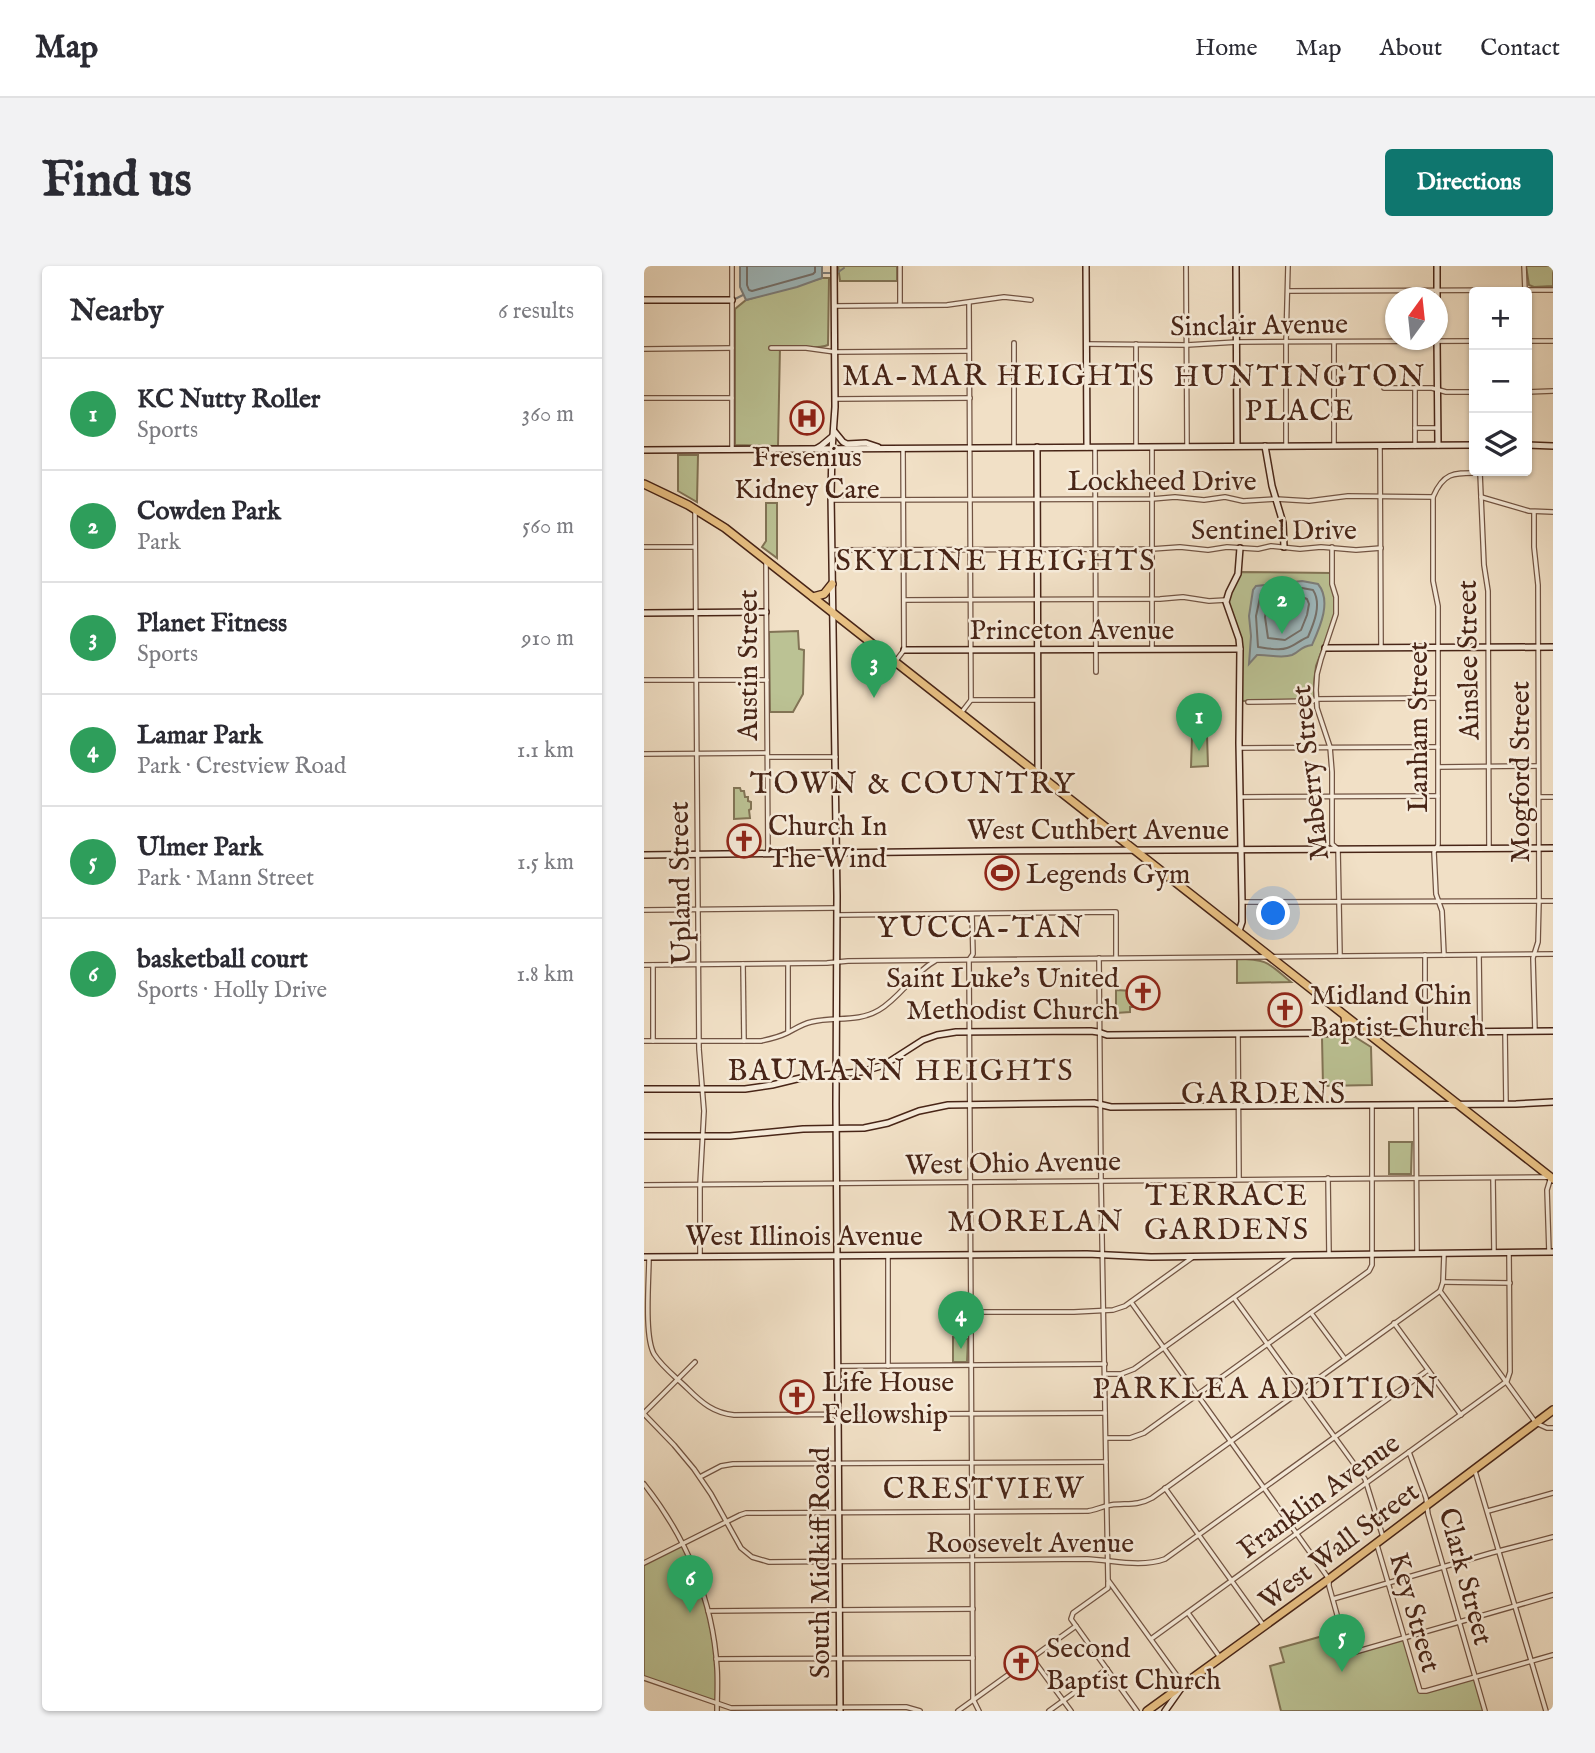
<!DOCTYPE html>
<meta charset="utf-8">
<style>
:root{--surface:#fff;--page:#f2f2f3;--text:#2b2b33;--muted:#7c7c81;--line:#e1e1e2;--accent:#0f766e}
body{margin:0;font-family:"IM FELL English",serif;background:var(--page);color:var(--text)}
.controls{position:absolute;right:21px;top:21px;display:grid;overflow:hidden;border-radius:7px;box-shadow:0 2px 5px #0004}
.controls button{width:63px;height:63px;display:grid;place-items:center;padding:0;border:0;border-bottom:2px solid var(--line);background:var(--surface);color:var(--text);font:35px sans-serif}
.compass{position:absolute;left:741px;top:21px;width:63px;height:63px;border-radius:50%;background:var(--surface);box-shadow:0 2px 5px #0004;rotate:15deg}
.you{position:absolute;left:630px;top:648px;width:24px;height:24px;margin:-18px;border:5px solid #fff;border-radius:50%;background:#1a73e8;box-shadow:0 0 0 10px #1a73e833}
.badge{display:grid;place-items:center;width:46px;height:46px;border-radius:50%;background:var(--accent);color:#fff;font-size:23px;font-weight:700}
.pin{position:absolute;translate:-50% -58px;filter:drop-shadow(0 2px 4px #0008)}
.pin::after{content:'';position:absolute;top:37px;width:24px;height:21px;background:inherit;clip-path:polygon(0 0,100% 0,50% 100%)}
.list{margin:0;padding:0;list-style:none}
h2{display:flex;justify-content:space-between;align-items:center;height:91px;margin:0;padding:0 28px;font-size:30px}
h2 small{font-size:23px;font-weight:400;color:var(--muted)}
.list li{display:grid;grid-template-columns:46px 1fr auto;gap:21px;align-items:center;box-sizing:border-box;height:112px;padding:0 28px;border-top:2px solid var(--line)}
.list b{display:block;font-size:26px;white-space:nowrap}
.list p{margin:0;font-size:23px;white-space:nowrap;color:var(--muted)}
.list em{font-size:23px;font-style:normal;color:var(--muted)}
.icon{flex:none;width:38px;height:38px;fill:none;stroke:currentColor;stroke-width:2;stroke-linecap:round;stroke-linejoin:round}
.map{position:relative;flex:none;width:909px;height:1445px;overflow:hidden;border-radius:7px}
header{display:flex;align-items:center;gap:42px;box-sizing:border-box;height:98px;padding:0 35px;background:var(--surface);border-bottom:2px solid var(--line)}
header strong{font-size:33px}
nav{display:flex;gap:38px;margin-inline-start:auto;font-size:24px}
.intro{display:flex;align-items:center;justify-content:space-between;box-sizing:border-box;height:168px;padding:0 42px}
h1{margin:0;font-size:49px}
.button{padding:18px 32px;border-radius:7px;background:var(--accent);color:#fff;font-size:24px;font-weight:700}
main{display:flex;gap:42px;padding:0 42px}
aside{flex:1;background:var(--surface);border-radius:7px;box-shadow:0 2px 5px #0004}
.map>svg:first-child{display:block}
.green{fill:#bbc294;stroke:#827456;stroke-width:2}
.water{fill:#9fbabf;stroke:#7c7e7c;stroke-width:2}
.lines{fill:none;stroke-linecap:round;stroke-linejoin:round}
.shore{stroke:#74706b;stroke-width:2}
.stream{stroke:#7c7e7c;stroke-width:2}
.street-casing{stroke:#725443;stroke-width:6}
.secondary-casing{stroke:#482517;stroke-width:8}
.primary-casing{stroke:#482517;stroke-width:10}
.street{stroke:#f6ebda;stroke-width:3.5}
.secondary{stroke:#f6ebda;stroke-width:5}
.primary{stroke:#e8c083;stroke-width:7}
.labels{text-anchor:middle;stroke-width:5;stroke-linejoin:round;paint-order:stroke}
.street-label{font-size:28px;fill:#482517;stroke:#f6ebda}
.poi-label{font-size:28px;fill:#482517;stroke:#f6ebda;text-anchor:start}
.neighbourhood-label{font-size:30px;letter-spacing:2px;fill:#482517;stroke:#f6ebda}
</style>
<header>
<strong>Map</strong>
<nav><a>Home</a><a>Map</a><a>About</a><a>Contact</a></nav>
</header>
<div class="intro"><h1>Find us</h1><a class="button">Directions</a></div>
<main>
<aside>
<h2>Nearby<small>6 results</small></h2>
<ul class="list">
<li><span class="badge" style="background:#2e9e5b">1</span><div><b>KC Nutty Roller</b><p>Sports</p></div><em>360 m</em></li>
<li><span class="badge" style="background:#2e9e5b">2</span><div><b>Cowden Park</b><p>Park</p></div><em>560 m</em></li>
<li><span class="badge" style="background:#2e9e5b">3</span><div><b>Planet Fitness</b><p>Sports</p></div><em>910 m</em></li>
<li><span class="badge" style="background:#2e9e5b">4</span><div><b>Lamar Park</b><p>Park · Crestview Road</p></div><em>1.1 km</em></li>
<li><span class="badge" style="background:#2e9e5b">5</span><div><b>Ulmer Park</b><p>Park · Mann Street</p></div><em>1.5 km</em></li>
<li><span class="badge" style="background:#2e9e5b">6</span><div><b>basketball court</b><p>Sports · Holly Drive</p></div><em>1.8 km</em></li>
</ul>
</aside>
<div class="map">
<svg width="909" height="1445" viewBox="0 0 909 1445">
<rect width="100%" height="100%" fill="#f1e0c6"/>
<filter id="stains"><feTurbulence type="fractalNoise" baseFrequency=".00286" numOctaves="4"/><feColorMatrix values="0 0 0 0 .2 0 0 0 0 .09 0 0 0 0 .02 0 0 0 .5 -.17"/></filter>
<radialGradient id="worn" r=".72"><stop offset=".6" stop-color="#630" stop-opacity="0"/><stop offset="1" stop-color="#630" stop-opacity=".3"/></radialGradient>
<!-- green -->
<g class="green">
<path d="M194,0h59v15h-57z"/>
<path d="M882,0h27v20l-19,1 -5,-2z"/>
<path d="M178,12h7l-1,67c-10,5 -36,1 -48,2l-2,99 -43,-1v-136l11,-9z"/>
<path d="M34,189h20l-1,47 -19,-11z"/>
<path d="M122,237h11v55l-15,-11 4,-6z"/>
<path d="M595,306l92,1 4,32 -1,13 -18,48 -2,17v17l-74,1v-55l-14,-45z"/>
<path d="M154,365l1,18 5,1 -1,44 -10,18h-23l-1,-80z"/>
<path d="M563,469l1,31 -17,1 1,-31z"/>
<path d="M90,522h6l1,3h3l1,6h3v4l3,1v7l-2,1 1,8 -16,1z"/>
<path d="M593,693c31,0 31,4 54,23l-54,1z"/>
<path d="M472,724l17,1v16h-3v5l-14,1z"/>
<path d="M678,771h33l16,10 1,38 -49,1z"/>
<path d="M745,876h23l-1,32h-22z"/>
<path d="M309,1071l15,2 -1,23h-14z"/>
<path d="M39,1278l24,63 10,55v41l-73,-25v-114z"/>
<path d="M693,1366l8,25 59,-18 16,53 55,-14 10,33h-204l-11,-45 14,-4 -4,-14z"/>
</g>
<!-- water -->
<g class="water">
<path d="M96,0h82v12l-25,9 -51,13 -6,-13z"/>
<path d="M658,315l16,3c14,17 2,43 -6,61 -13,2 -11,6 -20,10 -11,4 -25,-1 -35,0l-8,9 2,-28 -2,-20 4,-26 3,-4z"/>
</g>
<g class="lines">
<!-- shore -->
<g class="shore">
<path d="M103,0v19l2,5 3,1 61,-17 2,-2v-6"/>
<path d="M658,322l11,2c9,14 1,33 -5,47 -8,3 -14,9 -21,11 -8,3 -21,0 -29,-1l-2,-31 5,-23z"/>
<path d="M658,331l5,2 2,5 -2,11 -6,15 -16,10 -17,-2 -3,-21 3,-16z"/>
</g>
<!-- stream -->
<g class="stream">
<path d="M178,7h9"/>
<path d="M193,7l7,-5"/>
<path d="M91,33l8,-4"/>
</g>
<defs>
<g id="street">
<path d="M88,0v184"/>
<path d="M256,0v39"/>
<path d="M542,0l1,181"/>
<path d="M880,0l1,24"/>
<path d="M644,25l265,-1"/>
<path d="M190,40l113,-1 57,-8 27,3"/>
<path d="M883,75h26"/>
<path d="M690,76v104"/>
<path d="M370,77v105"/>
<path d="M442,78l101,1 50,-3 237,-1"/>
<path d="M492,78v103"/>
<path d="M127,82h35l29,4 134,-1"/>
<path d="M0,83l88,-1"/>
<path d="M740,122h48l14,4h28"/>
<path d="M771,122v58"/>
<path d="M883,126l26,-1"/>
<path d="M0,132h88"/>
<path d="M191,133l135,-1"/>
<path d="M771,162h22"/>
<path d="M642,180v-104l2,-76"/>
<path d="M736,180l1,202"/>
<path d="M451,181l1,225"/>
<path d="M508,181v202"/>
<path d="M836,207l4,92 4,26 1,257"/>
<path d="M837,231l48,14 24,1"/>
<path d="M187,234l321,-1 23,-2 29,3 21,-3 18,4 33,-2 33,2 39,-5 85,1"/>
<path d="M51,244l4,539 5,62 -4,73v73"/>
<path d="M890,246v35l4,38 1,316 -1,41 -5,16 2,73"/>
<path d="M0,281h51"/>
<path d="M688,281v37l4,13v17l-15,45 -4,15 -1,16 1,18 13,39 2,25v72l6,5 2,107"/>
<path d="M188,284l320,-1 28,-2 28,3 19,-3 31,2 13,-3 29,3 21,-2 35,3 25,-2"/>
<path d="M122,296l2,292"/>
<path d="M260,334l256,-1 23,-2 26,4 17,-1"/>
<path d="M251,396l9,-12 -1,-201"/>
<path d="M0,414h123"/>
<path d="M327,434h67"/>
<path d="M604,436l65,-1 5,-2 120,-1"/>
<path d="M317,447l10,-13 -2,-397"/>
<path d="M596,482l198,-1"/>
<path d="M0,488l123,-1"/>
<path d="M124,491h68"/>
<path d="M795,501l99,-1"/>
<path d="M597,531l197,-1"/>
<path d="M895,531h14"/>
<path d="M598,636l311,-1"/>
<path d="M0,644l192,-2"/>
<path d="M328,648l1,40 -4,6 4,739 6,12"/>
<path d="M194,649l278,-3v46"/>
<path d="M781,689v77"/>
<path d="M800,689l-2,-44 -6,-17 -2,-42 4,-7v-239l-5,-25v-84c11,-26 22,-24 47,-24"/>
<path d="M835,689l1,77"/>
<path d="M455,692l2,222 7,400 75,104"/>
<path d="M99,698l1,77"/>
<path d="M144,698v68"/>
<path d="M0,699l183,-2 21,-2 705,-7"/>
<path d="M9,699v76"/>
<path d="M861,765l1,73"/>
<path d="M594,768l1,145"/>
<path d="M0,775h117c9,-2 18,-4 26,-8 8,-4 15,-9 24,-11 23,-6 46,1 68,-12 22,-13 34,-37 56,-49"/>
<path d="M772,839l1,148"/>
<path d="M684,912l1,76"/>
<path d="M849,912l1,74"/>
<path d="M0,919l907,-8 -4,13 2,62"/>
<path d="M800,989l-1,27 -3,9 96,132 11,5h6"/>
<path d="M244,990v110"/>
<path d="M5,991c0,23 -5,79 5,97 8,13 23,24 34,35 14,14 26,24 46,26l371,-2"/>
<path d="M799,1016l67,1"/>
<path d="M590,1032l131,181 18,58"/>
<path d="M487,1036l198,277v7l19,68 205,-59"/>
<path d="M329,1046h101l39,-2 12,-4 68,-49"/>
<path d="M667,1047l34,46"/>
<path d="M750,1057l67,92"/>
<path d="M195,1100l266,-2"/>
<path d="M461,1108h16l13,-5 158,-113"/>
<path d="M0,1147l51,-51"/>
<path d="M0,1148l30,31 20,24 17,25 30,54 11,9 17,5 318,-3c25,1 54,9 78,0l263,-189"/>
<path d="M462,1172h24l14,-5 225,-162 3,-6v-160"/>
<path d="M765,1186l17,46 2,16 57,197"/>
<path d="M831,1205l71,240"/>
<path d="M56,1211l21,-11 12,-2 373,-2"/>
<path d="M0,1218c42,53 69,116 73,184 1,14 0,29 0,43"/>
<path d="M521,1222l99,138"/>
<path d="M844,1245l65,-18"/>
<path d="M733,1279l43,146h6l127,-36"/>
<path d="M0,1297l96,-48 6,-2 342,-2c8,-1 15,-5 23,-6 15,-2 27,1 41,-7l288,-207"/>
<path d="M464,1316v6l-35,25 -2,6 66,92"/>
<path d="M689,1333l158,-46 62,-16"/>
<path d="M64,1345l265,-2"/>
<path d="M544,1347l31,43"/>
<path d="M507,1373l356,-258 3,-9 -1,-119"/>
<path d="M388,1392l39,53"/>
<path d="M72,1393l257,-1"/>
<path d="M0,1412l87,30 175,-1 14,4"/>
<path d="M314,1445l118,-85"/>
<path d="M405,1445l58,-42"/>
</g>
<g id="secondary">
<path d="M190,0l1,141 -3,43 -1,45 6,401 -1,209 4,606"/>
<path d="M442,0l1,181"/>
<path d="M592,0l1,180"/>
<path d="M793,0v32"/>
<path d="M0,34h88"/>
<path d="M793,74l1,105"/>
<path d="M190,165l9,11 4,2 19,-1 12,4"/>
<path d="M883,179l26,1"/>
<path d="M621,180l7,40 11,37 1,24"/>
<path d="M393,181l1,327"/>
<path d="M172,183l5,-3 12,-10"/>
<path d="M0,184l830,-5"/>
<path d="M0,347l122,-1"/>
<path d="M681,382l228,-1"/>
<path d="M260,384l336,-1"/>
<path d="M0,589l345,-4 564,-3"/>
<path d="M595,665l3,-9v-20l-3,-159 1,-94 -1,-10 -13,-37 3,-10 9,-18 2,-26"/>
<path d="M0,823h101l27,-4 37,-9 52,-4 23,-7 39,-25 14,-5 19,-3 135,-1 7,1 9,3 446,-4"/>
<path d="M0,870h86l73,-7 61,-1 24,-5 31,-12 29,-6 146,-2 17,4 405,-3 37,-2"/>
<path d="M0,991l443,-3 64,3 402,-5"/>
<path d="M521,1445l17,-24"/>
</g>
<g id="primary">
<path d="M0,218l44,21 37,23 828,651"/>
<path d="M169,331l11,-3 8,-10"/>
<path d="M695,767l7,-7 -1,-10"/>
<path d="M503,1445l182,-132 224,-169"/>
</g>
</defs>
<!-- street casing -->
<use href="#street" class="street-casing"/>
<!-- secondary casing -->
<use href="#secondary" class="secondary-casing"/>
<!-- primary casing -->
<use href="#primary" class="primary-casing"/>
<!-- street -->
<use href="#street" class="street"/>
<!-- secondary -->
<use href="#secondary" class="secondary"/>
<!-- primary -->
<use href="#primary" class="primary"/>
</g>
<!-- icons -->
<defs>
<symbol id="hospital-ring" viewBox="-11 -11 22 22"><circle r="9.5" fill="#f6ebda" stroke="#8f2418" stroke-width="1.5"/><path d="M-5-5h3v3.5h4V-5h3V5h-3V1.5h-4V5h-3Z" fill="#8f2418"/></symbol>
<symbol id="church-ring" viewBox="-11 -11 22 22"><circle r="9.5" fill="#f6ebda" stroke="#8f2418" stroke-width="1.5"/><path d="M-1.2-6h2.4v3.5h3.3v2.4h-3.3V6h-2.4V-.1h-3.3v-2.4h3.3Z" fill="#8f2418"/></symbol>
<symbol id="stadium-ring" viewBox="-11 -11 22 22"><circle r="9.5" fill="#f6ebda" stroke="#8f2418" stroke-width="1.5"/><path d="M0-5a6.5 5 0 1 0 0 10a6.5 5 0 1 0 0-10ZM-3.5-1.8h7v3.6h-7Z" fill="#8f2418"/></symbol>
</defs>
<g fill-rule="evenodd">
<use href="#hospital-ring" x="144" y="133" width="38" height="38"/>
<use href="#church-ring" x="81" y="556" width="38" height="38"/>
<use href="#stadium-ring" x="339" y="588" width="38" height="38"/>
<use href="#church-ring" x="480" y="708" width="38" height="38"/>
<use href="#church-ring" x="622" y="725" width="38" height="38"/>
<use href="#church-ring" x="134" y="1112" width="38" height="38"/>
<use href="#church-ring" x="358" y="1378" width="38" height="38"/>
</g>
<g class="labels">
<!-- street labels -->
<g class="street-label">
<text transform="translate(615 58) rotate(-1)" y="10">Sinclair Avenue</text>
<text x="518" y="224">Lockheed Drive</text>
<text x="630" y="273">Sentinel Drive</text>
<text x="428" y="373">Princeton Avenue</text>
<text transform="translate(823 394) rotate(-91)" y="10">Ainslee Street</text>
<text transform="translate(103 399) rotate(-90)" y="10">Austin Street</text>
<text transform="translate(773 461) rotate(-90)" y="10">Lanham Street</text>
<text transform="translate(875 506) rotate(-90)" y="10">Mogford Street</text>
<text transform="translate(665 507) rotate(-96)" y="10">Maberry Street</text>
<text x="454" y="573">West Cuthbert Avenue</text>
<text transform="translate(35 617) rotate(-91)" y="10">Upland Street</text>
<text transform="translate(369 896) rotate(-1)" y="10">West Ohio Avenue</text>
<text x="160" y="979">West Illinois Avenue</text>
<text transform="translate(674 1229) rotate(-36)" y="10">Franklin Avenue</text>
<text x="386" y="1286">Roosevelt Avenue</text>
<text transform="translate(694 1279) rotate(-37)" y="10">West Wall Street</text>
<text transform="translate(175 1297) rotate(-90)" y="10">South Midkiff Road</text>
<text transform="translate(823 1310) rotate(75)" y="10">Clark Street</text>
<text transform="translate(772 1346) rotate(74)" y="10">Key Street</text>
</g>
<!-- poi labels -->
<g class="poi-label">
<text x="163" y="200" text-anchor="middle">Fresenius<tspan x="163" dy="32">Kidney Care</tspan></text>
<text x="124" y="569">Church In<tspan x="124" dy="32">The Wind</tspan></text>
<text x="382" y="617">Legends Gym</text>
<text x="475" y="721" text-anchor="end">Saint Luke's United<tspan x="475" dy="32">Methodist Church</tspan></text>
<text x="666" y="738">Midland Chin<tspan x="666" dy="32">Baptist Church</tspan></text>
<text x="178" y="1125">Life House<tspan x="178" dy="32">Fellowship</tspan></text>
<text x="402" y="1391">Second<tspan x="402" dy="32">Baptist Church</tspan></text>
</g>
<!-- neighbourhood labels -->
<g class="neighbourhood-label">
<text x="355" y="119">MA-MAR HEIGHTS</text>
<text x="656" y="120">HUNTINGTON<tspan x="656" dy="34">PLACE</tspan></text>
<text x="352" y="304">SKYLINE HEIGHTS</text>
<text x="269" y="527">TOWN &amp; COUNTRY</text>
<text x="337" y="671">YUCCA-TAN</text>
<text x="257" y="814">BAUMANN HEIGHTS</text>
<text x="620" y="837">GARDENS</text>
<text x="583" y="939">TERRACE<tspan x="583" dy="34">GARDENS</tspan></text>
<text x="392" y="965">MORELAN</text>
<text x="622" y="1132">PARKLEA ADDITION</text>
<text x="340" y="1232">CRESTVIEW</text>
</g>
</g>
<rect width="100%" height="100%" filter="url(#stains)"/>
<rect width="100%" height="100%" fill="url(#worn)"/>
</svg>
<div class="controls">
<button>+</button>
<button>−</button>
<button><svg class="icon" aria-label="layers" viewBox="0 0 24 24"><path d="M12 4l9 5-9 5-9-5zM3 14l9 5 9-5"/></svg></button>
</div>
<svg class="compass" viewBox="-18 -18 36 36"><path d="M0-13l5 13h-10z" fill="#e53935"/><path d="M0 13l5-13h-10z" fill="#7c7c81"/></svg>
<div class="you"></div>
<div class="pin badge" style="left:555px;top:485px;background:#2e9e5b">1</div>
<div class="pin badge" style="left:638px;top:368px;background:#2e9e5b">2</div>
<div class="pin badge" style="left:230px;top:432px;background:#2e9e5b">3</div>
<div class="pin badge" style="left:317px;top:1083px;background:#2e9e5b">4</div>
<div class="pin badge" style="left:698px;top:1406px;background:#2e9e5b">5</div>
<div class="pin badge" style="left:46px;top:1347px;background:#2e9e5b">6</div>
</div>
</main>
